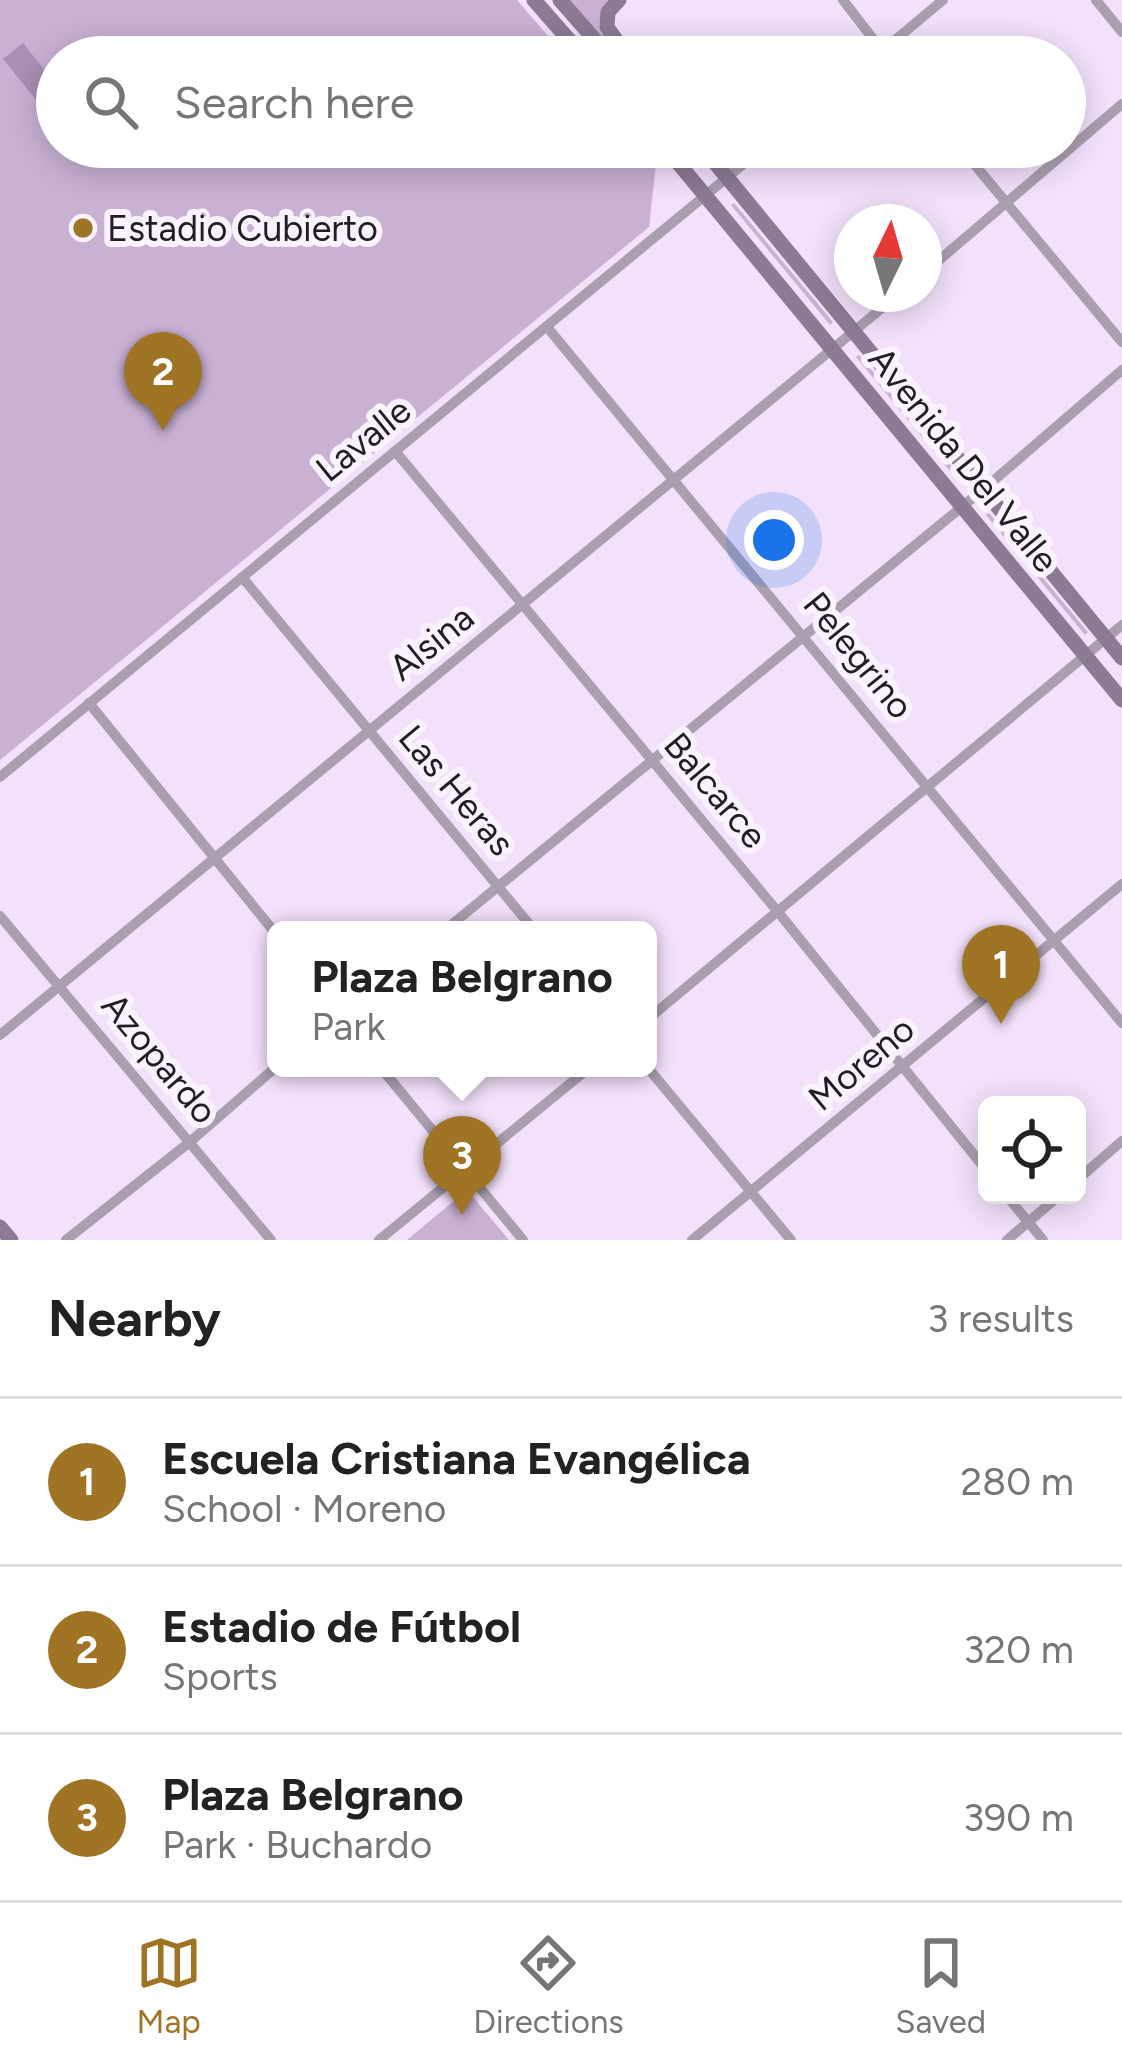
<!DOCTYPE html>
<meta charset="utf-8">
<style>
:root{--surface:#fff;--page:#f2f2f2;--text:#222;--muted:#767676;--line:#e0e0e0;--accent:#a07425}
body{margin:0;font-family:Figtree,sans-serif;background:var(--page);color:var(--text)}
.controls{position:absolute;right:36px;bottom:36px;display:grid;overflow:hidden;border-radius:18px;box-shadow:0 6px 30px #0003}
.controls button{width:108px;height:108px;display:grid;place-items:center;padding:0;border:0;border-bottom:3px solid var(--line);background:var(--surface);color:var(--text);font:60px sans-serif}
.compass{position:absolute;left:834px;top:204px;width:108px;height:108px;border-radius:50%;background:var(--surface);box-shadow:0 6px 30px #0003;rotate:5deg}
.you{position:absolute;left:774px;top:540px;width:42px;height:42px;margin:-30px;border:9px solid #fff;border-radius:50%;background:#1a73e8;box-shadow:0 0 0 18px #1a73e833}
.badge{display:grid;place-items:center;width:78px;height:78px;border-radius:50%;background:var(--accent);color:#fff;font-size:39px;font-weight:700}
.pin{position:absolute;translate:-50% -99px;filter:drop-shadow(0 3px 6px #0008)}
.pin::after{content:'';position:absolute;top:63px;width:42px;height:36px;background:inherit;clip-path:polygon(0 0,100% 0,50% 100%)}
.popup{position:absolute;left:267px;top:921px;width:390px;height:156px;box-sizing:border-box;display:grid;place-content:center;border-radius:18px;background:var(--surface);filter:drop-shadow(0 3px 9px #0005);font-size:39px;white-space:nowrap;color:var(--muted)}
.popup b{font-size:45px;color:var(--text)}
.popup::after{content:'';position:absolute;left:50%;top:100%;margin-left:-24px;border:24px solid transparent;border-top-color:var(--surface)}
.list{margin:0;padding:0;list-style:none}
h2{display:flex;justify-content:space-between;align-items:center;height:156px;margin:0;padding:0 48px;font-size:51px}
h2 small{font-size:39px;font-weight:400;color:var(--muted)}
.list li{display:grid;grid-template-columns:78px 1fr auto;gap:36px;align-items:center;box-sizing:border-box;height:168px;padding:0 48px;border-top:3px solid var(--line)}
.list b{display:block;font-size:45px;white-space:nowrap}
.list p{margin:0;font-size:39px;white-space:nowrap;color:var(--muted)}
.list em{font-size:39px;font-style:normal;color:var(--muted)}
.icon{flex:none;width:66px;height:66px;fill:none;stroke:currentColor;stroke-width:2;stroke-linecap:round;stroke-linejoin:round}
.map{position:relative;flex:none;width:1122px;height:1240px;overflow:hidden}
.search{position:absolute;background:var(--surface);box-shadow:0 6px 30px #0003;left:36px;right:36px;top:36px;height:132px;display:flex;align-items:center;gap:30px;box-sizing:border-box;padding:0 42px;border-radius:66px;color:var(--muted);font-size:45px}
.sheet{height:660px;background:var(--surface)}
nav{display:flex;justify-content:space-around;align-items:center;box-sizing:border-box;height:168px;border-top:3px solid var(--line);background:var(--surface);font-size:33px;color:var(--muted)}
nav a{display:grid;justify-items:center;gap:6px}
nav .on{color:var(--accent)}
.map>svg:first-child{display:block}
.green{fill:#c9b1d4}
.water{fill:#a990b5}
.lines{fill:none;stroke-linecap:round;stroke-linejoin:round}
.street{stroke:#aa9faf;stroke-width:10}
.secondary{stroke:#8c7b93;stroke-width:15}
.poi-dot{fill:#a07425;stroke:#faf3fd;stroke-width:4.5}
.labels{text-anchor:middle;stroke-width:12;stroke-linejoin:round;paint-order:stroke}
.poi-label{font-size:36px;fill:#221c25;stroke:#faf3fd;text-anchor:start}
.street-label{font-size:36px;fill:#221c25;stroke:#faf3fd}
</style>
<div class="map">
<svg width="1122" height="1240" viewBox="0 0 1122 1240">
<rect width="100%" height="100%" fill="#f3e1fb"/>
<!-- green -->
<g class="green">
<path d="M0,0h517l49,57h-509v90h586l13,16 -7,64 -649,533z"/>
<path d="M565,0h48l-14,25 21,32h-5z"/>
<path d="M734,203l99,119 -3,3 -99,-120z"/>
<path d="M859,355l99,119 -3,3 -99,-120z"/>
<path d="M989,513l99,119 -3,3 -99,-120z"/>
<path d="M467,1190l42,50h-102z"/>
</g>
<!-- water -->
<path class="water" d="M23,43l34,43v16l-12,9 -42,-52z"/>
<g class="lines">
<!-- street -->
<g class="street">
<path d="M843,0l44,57"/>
<path d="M1096,0l26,32"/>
<path d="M875,57l68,-57"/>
<path d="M960,147l162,195"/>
<path d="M924,273l198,-169"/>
<path d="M547,327l575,696"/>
<path d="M395,451l383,461 209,259"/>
<path d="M242,577l292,353"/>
<path d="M89,703l187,231"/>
<path d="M0,777l764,-630"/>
<path d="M0,916l271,324"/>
<path d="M445,930l540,-442 137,-118"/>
<path d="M648,1019l474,-394"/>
<path d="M0,1035l899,-741"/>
<path d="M381,1068l142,172"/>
<path d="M648,1068l143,172"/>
<path d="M1077,1180l45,-39"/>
<path d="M1006,1195l37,45"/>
<path d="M66,1240l125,-99 85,-74"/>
<path d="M379,1240l210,-172"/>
<path d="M692,1240l430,-356"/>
<path d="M1007,1240l53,-45"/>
</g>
<!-- secondary -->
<g class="secondary">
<path d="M534,0l50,57"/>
<path d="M560,0l50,57"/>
<path d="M619,0l-11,12 -1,15 21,30"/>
<path d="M665,147l457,553"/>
<path d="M702,147l420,511"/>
<path d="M0,1227l11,13"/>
</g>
</g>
<!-- markers -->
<circle class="poi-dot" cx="83" cy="228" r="12"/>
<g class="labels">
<!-- poi labels -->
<g class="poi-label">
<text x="107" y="241">Estadio Cubierto</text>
</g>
<!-- street labels -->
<g class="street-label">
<text transform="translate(363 439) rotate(-39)" y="13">Lavalle</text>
<text transform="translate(964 459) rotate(51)" y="13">Avenida Del Valle</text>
<text transform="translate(431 642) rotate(-39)" y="13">Alsina</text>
<text transform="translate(859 655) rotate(51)" y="13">Pelegrino</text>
<text transform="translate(457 790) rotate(50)" y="13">Las Heras</text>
<text transform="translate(716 790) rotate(50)" y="13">Balcarce</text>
<text transform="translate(160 1058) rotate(50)" y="13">Azopardo</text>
<text transform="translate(861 1063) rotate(-40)" y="13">Moreno</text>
</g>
</g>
</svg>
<div class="controls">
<button><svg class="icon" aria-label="locate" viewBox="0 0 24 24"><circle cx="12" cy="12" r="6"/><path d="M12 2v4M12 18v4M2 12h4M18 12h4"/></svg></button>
</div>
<svg class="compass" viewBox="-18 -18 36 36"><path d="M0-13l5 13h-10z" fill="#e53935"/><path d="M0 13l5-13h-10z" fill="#767676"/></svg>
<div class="you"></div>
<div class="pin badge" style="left:1001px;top:1024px">1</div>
<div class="pin badge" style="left:163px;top:431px">2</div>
<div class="pin badge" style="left:462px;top:1215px">3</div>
<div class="popup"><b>Plaza Belgrano</b>Park</div>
<div class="search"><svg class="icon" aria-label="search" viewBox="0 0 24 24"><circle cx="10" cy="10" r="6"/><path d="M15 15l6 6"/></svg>Search here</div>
</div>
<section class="sheet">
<h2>Nearby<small>3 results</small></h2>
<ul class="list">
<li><span class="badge">1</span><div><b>Escuela Cristiana Evangélica</b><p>School · Moreno</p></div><em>280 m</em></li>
<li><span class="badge">2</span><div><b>Estadio de Fútbol</b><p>Sports</p></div><em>320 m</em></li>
<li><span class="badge">3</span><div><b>Plaza Belgrano</b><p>Park · Buchardo</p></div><em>390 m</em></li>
</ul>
</section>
<nav>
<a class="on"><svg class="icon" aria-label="map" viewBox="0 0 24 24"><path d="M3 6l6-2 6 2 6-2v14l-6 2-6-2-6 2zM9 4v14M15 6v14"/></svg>Map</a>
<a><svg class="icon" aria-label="directions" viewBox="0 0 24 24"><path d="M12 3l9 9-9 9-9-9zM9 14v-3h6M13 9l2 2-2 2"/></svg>Directions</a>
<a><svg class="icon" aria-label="saved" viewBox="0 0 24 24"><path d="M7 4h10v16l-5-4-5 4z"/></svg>Saved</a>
</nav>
